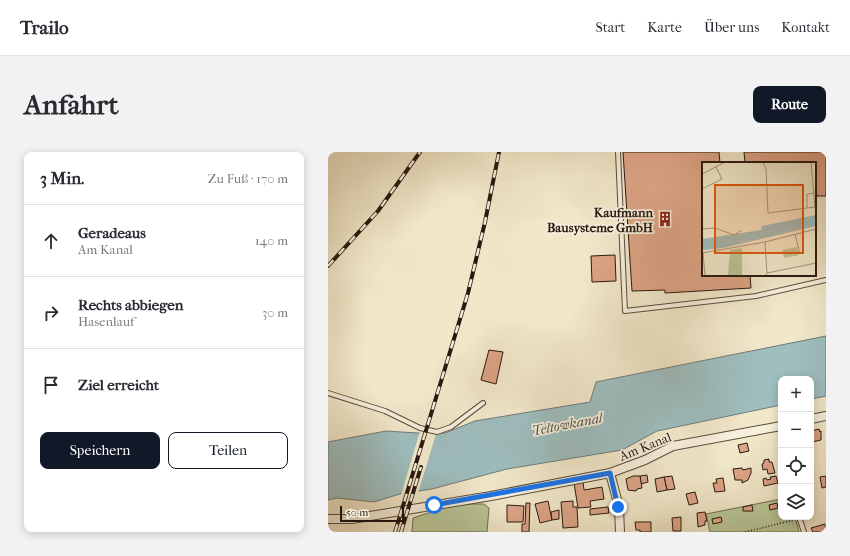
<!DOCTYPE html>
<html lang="de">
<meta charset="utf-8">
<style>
:root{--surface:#fff;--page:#f2f2f3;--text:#2b2b33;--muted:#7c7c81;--line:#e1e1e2;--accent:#111827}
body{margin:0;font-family:"IM FELL French Canon",serif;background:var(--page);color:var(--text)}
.controls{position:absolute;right:12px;bottom:12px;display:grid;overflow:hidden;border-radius:8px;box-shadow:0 2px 10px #0003}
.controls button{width:36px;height:36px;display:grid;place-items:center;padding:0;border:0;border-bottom:1px solid var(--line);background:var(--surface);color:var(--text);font:20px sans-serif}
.scale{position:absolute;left:12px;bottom:10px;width:64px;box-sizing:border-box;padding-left:4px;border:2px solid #29180e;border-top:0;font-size:11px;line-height:14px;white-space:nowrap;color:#29180e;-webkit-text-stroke:3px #f6f0dd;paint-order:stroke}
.stop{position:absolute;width:12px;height:12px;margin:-9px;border:3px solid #1a73e8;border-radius:50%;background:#fff}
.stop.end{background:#1a73e8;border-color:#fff;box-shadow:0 1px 4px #0008}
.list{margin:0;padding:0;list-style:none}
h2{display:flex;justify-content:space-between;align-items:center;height:52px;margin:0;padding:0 16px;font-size:17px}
h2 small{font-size:13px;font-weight:400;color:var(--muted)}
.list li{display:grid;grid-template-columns:26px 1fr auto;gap:12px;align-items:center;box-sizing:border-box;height:72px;padding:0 16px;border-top:1px solid var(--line)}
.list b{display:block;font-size:15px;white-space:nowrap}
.list p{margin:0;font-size:13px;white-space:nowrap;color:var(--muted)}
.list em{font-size:13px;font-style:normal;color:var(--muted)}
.actions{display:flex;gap:8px;padding:12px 16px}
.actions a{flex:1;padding:9px 0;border:1px solid var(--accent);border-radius:8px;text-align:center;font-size:14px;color:var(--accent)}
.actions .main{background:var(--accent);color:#fff}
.icon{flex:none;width:22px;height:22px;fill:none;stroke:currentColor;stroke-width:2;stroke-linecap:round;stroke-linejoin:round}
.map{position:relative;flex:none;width:498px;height:380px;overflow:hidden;border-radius:8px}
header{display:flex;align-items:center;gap:24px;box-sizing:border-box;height:56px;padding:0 20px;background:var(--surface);border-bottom:1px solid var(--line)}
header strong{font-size:19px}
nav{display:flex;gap:22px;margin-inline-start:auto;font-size:14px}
.intro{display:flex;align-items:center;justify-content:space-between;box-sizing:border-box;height:96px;padding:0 24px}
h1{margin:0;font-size:28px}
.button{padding:10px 18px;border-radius:8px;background:var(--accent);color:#fff;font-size:14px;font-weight:700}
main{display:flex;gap:24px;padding:0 24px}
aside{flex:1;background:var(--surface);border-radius:8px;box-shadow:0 2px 10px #0003}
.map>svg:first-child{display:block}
.green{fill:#b9c697;stroke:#716f52}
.water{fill:#9ebebf;stroke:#6f7c78}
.pier{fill:#f1e8ca}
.building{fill:#dda486;stroke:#29180e}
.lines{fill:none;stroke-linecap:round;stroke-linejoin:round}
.lane-casing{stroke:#5b4c3d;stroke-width:6}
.street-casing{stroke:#5b4c3d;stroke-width:10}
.path{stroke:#29180e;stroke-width:1.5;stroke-dasharray:1 2;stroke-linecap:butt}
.lane{stroke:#f6f0dd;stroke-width:4}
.street{stroke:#f6f0dd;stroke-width:8}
.rail-casing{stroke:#29180e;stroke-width:4}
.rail{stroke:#f6f0dd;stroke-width:2.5;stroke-dasharray:8;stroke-linecap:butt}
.route{stroke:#1a73e8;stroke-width:5}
.labels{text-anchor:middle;stroke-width:3.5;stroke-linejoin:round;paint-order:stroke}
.poi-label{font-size:13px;font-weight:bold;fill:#29180e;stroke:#f6f0dd;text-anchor:end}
.street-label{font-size:13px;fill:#29180e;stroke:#f6f0dd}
.water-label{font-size:14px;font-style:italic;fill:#52524c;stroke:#f6f0dd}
.inset-road{fill:none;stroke:#a1957f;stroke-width:1}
.view{fill:#de560c;fill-opacity:0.15;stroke:#de560c;stroke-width:2}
.inset-edge{fill:none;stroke:#29180e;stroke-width:2}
</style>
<header>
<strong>Trailo</strong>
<nav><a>Start</a><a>Karte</a><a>Über uns</a><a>Kontakt</a></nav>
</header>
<div class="intro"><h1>Anfahrt</h1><a class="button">Route</a></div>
<main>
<aside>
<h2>3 Min.<small>Zu Fuß · 170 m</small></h2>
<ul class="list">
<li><svg class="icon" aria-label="ahead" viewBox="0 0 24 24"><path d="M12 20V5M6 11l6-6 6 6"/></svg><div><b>Geradeaus</b><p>Am Kanal</p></div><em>140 m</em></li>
<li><svg class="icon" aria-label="right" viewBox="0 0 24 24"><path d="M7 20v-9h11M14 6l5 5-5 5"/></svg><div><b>Rechts abbiegen</b><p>Hasenlauf</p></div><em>30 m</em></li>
<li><svg class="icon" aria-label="arrive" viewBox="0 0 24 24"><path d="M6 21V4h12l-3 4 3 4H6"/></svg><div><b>Ziel erreicht</b></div></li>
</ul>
<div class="actions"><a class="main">Speichern</a><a>Teilen</a></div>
</aside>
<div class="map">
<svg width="498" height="380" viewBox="0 0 498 380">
<rect width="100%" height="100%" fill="#f1e8ca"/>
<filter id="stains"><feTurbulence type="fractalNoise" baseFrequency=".005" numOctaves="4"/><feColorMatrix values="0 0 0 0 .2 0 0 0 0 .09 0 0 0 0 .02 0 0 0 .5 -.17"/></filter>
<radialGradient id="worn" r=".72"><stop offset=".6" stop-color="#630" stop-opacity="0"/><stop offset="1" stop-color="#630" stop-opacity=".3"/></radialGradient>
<!-- green -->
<g class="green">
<path d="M453,347v18h14l4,15h-89l-4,-18z"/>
<path d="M128,352h28l5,4 -2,24h-75l1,-14z"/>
</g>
<!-- water -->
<path class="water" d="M498,184v60l-15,3v-20h-30v26l-124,26 -35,19 -115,19 -75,20 -32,5 -26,8 -37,-4 -9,2v-58l58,-11 32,2h27l30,-12 115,-19 6,-20z"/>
<!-- pier -->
<path class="pier" d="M92,279h17l-19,62 -17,2z"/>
<!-- building -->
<g class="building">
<path d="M295,0h96l1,11h-17v112h47l1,13 -86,5v-3l-33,1z"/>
<path d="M416,0h82v44h-9v-2h-2v-31h-70z"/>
<path d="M287,103l1,26 -24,1 -1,-26z"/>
<path d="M161,198l14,2 -7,32 -15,-4z"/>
<path d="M491,277l1,3 1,-1v9l-9,2 -1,-11z"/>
<path d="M419,291l2,8 -9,2 -2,-8z"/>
<path d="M441,307v3h3l3,11 -7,1 -1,-5 -4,1 -1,-6 2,-1v-3z"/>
<path d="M414,316l1,2 8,-2v5l-3,7 -6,3v-3h-7l-2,-11z"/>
<path d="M319,323l1,7 -7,2 -1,-8z"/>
<path d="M305,324h7l2,12 -5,1 -1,2 -8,-1 -2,-11z"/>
<path d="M344,324l3,13 -8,1 -3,-13z"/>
<path d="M448,324l2,7 -14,3 -1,-7 3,-1 1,2 4,-1 -1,-2z"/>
<path d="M498,324v11l-4,1 -2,-11z"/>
<path d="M336,325l3,13 -10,2 -2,-13z"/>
<path d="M395,326l2,13 -10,1 -2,-9h4l-1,-4z"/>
<path d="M255,330l1,8 18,-3 2,12 -14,2 1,6 -13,1 -4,-25z"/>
<path d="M367,340l3,11 -9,2 -3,-11z"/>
<path d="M220,349l4,19 -12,3 -5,-19z"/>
<path d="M245,349v6h4l1,20 -15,1 -2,-26z"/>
<path d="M198,351h4l-1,29h-7v-8h3z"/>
<path d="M449,351l1,5 -8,2 -1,-5z"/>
<path d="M179,353l17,1 -1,16h-16z"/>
<path d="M424,353l1,6h-10v-4z"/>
<path d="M280,355l1,6 -19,2v-6z"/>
<path d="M231,358v9l-7,1 -1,-8z"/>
<path d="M377,360l2,9h-2v4l-7,2 -1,-14z"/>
<path d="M353,365v14h-8l-1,-13z"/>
<path d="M393,365l1,5 -9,2 -1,-5z"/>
<path d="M307,370h16v10h-11v-2h-4z"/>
<path d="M497,372l1,8h-13l-2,-4z"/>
</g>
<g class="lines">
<defs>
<g id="lane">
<path d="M290,0l7,159 131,-15 70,-16"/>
<path d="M0,241l57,18 35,17 17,4 14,-5 32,-24"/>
<path d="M471,365l5,15"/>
</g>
<g id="street">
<path d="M483,267l15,-3"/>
<path d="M282,321l9,34 1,25"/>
<path d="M0,367h24l139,-23 119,-23 35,-13 28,-14 108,-20"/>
</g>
</defs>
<!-- lane casing -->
<use href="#lane" class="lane-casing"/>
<!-- street casing -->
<use href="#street" class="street-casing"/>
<!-- path -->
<path class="path" d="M417,380l49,-12"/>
<!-- lane -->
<use href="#lane" class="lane"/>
<!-- street -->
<use href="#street" class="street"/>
<defs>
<g id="rail">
<path d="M0,114l50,-55 42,-59"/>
<path d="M67,380l73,-239 17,-71 14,-70"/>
<path d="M73,380l20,-65"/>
</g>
</defs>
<!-- rail casing -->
<use href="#rail" class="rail-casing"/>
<!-- rail -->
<use href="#rail" class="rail"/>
</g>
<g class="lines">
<!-- route -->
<path class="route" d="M106,353l176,-32 8,34"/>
</g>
<!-- icons -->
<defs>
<symbol id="building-bare" viewBox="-9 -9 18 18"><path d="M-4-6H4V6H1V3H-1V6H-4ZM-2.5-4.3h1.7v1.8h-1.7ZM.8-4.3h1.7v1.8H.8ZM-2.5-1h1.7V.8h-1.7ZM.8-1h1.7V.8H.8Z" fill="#8f2418" stroke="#f6f0dd" stroke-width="2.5" paint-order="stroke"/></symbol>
</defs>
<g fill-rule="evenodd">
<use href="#building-bare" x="326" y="56" width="22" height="22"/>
</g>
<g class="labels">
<!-- poi labels -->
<g class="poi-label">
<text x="325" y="65">Kaufmann<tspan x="325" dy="15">Bausysteme GmbH</tspan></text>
</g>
<!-- street labels -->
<g class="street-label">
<text transform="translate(317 294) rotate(-22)" y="5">Am Kanal</text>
</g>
<!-- water labels -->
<g class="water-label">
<text transform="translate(239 272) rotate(-11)" y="5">Teltowkanal</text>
</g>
</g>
<!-- overview -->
<g transform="translate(374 10)">
<rect width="114" height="114" fill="#f1e8ca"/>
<path d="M95,85l2,8 -15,3 -2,-8zM40,86v28h-14l2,-26z" fill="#b9c697"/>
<path d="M114,53v11l-93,22 -21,2v-11l59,-9 1,-4z" fill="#9ebebf"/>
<path class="inset-road" d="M61,0l3,7 2,44 47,-6 -4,-45M0,12l23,-12M0,27l20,-10 -6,-12M105,46v-14l7,-1M0,67l13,-1 19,7 8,-5M93,72l5,20M63,80l2,31 -2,3M1,90l2,24M0,91l63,-11 51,-13M65,111l49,-10"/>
<path class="view" d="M13,23h88v68h-88z"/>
<rect width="114" height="114" class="inset-edge"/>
</g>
<rect width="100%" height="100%" filter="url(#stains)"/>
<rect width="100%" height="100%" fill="url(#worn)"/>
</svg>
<div class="controls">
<button>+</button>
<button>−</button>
<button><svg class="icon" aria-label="locate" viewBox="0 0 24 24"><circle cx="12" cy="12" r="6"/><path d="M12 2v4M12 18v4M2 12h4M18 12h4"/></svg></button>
<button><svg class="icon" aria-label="layers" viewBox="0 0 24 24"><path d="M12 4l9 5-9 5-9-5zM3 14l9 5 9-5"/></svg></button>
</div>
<div class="scale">50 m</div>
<div class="stop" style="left:106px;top:353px"></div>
<div class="stop end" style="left:290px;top:355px"></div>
</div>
</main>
